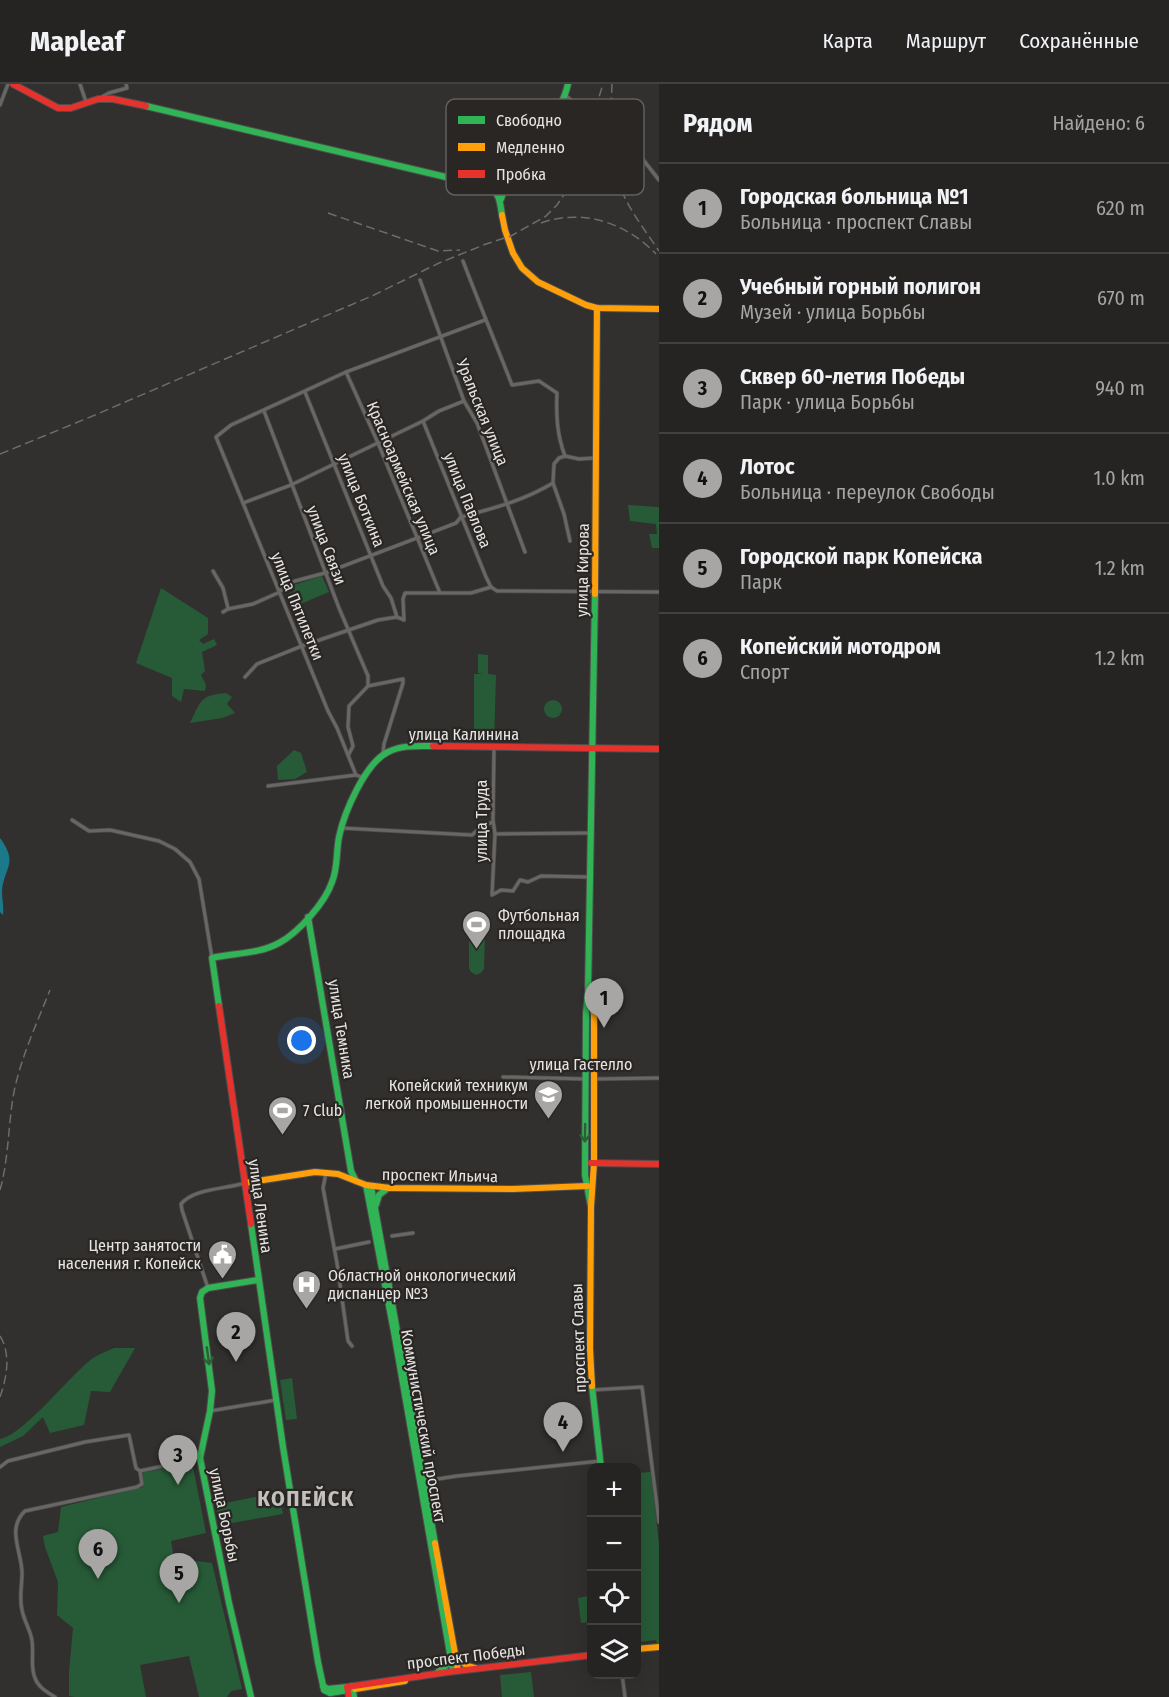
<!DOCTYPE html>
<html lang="ru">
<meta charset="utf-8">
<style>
:root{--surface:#252422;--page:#31302f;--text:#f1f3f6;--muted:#a3a4a5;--line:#424140;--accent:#a7a6a4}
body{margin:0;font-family:"Fira Sans Condensed",sans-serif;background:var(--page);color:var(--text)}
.controls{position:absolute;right:18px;bottom:18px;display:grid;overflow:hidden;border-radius:12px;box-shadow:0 6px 24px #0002}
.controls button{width:54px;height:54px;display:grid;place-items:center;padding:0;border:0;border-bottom:2px solid var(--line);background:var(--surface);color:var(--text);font:30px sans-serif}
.you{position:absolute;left:302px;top:957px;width:21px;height:21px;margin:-15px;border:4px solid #fff;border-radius:50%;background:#1a73e8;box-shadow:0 0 0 9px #1a73e833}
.badge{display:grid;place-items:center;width:39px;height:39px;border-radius:50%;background:var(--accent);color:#111;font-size:20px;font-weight:700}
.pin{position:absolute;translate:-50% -50px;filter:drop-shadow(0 2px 3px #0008)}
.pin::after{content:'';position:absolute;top:32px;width:21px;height:18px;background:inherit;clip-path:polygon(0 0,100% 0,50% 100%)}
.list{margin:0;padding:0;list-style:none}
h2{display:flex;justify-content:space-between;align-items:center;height:78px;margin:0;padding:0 24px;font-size:26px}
h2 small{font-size:20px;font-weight:400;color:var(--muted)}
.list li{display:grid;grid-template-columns:39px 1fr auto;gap:18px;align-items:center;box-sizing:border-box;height:90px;padding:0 24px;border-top:2px solid var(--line)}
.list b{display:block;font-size:22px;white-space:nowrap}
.list p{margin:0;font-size:20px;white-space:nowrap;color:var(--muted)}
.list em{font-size:20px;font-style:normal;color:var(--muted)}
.icon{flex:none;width:33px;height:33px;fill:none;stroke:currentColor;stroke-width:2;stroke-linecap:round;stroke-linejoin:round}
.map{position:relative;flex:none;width:659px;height:1613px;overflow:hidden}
header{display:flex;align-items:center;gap:36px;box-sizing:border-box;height:84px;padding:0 30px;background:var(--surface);border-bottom:2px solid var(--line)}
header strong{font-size:28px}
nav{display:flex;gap:33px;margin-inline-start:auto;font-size:21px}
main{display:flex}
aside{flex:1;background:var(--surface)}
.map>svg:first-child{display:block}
.green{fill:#275b37}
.water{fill:#1c798a}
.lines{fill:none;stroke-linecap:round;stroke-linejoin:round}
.street-casing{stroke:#4d4d4c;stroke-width:4.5}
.fast-casing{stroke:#4d4d4c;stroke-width:8}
.slow-casing{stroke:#4d4d4c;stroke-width:8}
.jam-casing{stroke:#4d4d4c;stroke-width:8}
.street{stroke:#686766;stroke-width:3}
.fast{stroke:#30b455;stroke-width:6}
.slow{stroke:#ff9f0a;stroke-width:6}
.jam{stroke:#e5322d;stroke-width:6}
.rail{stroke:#6c6c6a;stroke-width:1.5;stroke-dasharray:9 4.5;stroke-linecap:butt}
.oneway{stroke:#2c5f37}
.labels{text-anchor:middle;stroke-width:4.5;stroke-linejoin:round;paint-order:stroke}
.street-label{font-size:16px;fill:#e7e5e3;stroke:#292623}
.poi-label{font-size:16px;fill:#e7e5e3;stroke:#292623;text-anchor:start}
.district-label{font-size:22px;font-weight:bold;letter-spacing:1.5px;fill:#c3c0bd;stroke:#292623}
.key{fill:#292623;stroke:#625f5d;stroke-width:1.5}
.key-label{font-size:16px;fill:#e7e5e3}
</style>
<header>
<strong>Mapleaf</strong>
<nav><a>Карта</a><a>Маршрут</a><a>Сохранённые</a></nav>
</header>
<main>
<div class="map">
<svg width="659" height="1613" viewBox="0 0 659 1613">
<rect width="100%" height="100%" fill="#31302e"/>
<!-- green -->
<g class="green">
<path d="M628,421l31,2v41h-7l-3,-14h8l-1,-10 -26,-3z"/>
<path d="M322,492l7,16 -38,16 -2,-14 6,-4 -1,-5z"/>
<path d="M161,504l47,30v16l-9,6 4,4 11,-5 3,6 -15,7 3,19 -4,4 5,10 -1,6 -21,-2 -3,13 -9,-6v-18l-36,-15z"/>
<path d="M478,570l10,1v19l8,1 -2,66h-20v-67h9l-5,-1z"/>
<path d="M226,609l6,4 -5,7 8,9 -13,5 -32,5c11,-22 10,-28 36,-30z"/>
<circle cx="553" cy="625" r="9"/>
<path d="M294,666l7,3 6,19 -12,7 -17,1 -1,-14z"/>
<path d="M479,841l4,2 2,5 -1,37 -3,4 -5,2 -5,-3 -2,-4v-36l4,-6z"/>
<path d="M114,1264h21l-25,44 -19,-1 -7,34 -34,8 -7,-16 -20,19 -23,11v-8c24,-4 70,-64 93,-81 6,-4 14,-7 21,-10z"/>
<path d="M292,1294l5,41 -11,1 -6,-40z"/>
<path d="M192,1378l14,71 -35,8 3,17 38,5 30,126 -11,2 -4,6h-28l-10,-41 -49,9 6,32h-71l-6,-1v-24l4,-44 -16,-13 1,-33 -13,-35 -2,-11 15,-4 3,-25 82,-20 -1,-14z"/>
<path d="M651,1388l8,72v101h-2l-1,-5 -16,2v5h-4v-174z"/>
<path d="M279,1408l4,22 -63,11 -4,-20z"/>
<path d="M588,1512l3,26 -10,1 -3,-25z"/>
<path d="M531,1588l3,25h-32l-2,-22z"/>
</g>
<!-- water -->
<path class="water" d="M0,754c19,26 4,29 2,53 0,8 2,16 1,24l-3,-3z"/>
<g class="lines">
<defs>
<g id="street">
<path d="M80,0l6,18"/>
<path d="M566,12l27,21 27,13 39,50"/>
<path d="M98,15l11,-6 18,-5 -1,-4"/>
<path d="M0,21l8,-21"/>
<path d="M463,177c16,42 33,83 49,124l27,-4 18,12c-1,23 0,42 8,63"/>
<path d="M420,196l44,121 13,22 48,129"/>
<path d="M346,288l32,71 62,150"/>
<path d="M305,308l78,194 8,12 6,19"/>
<path d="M264,327l75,197 29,68v10"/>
<path d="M423,337l63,156 5,10"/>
<path d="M553,399l11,31 6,27"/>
<path d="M243,419l48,-18 132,-64 16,-10 25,-10"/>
<path d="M213,487l10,17 5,20"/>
<path d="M223,528l5,-3 25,-5 27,-12 4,-6 11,-5 30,-8 113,-43 18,-7 5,-6c33,-9 62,-16 92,-34l1,-19 5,-6 6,-2 14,3 16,-1"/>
<path d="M245,593l12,-13 45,-18 76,-26 19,-3 7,3 -1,-21 2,-6h66l20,-6 6,4 162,1"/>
<path d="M494,664l-1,72 2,14 -3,61 9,-5 12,1 7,-11 8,2 13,-6 49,1"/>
<path d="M349,670l4,-8 -5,-19 1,-21 19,-20 35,-7v4l-19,61 -1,9"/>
<path d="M364,694l-8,-3 -19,-47 -9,-17 -112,-274 15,-12 115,-53 139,-52"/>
<path d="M268,702l88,-11"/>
<path d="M72,736l17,11 21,-1 49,11 16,8 15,13 9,17 13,79"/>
<path d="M341,744l131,7 10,-9 11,-4"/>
<path d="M495,750l96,-1"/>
<path d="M503,993l83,2"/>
<path d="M594,995l65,-1"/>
<path d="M326,1089l-3,15 14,75 11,78 4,5"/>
<path d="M392,1152l21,-3"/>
<path d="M335,1165l34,-7"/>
<path d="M208,1204l-26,-78 -1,-6c13,-16 46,-15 64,-21"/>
<path d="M592,1306l50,-3 17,135"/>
<path d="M210,1327l66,-11"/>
<path d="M0,1383l8,-6 77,-19 44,-7 7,33 4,3 2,13 -5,3 -112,24c-19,18 -3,41 -3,62 0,13 -3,25 0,37 2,11 9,21 10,31 2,12 -2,26 3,37 3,9 12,14 20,19"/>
<path d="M140,1387l60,-13"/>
<path d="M425,1397l32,-5 143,-15"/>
<path d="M622,1590l3,23"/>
</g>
<g id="fast">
<path d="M146,22l342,81c12,5 12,16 14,28"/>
<path d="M490,102h6l12,-6"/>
<path d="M501,115c6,-19 14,-38 26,-55 17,-23 34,-29 41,-60"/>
<path d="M308,833l43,254 5,10"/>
<path d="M219,922l-7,-48c22,-5 47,-4 67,-15 19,-10 46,-40 53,-61 6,-14 4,-30 7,-45 5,-24 26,-74 49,-85 14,-7 29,-6 45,-6"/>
<path d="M366,1101l28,147 59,339"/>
<path d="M371,1102l64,357"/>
<path d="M376,1121l3,-10 9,-7"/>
<path d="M591,1123l-6,-32 1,-162 2,-22 7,-397"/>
<path d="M251,1140l32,223 35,215 6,28 6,3 18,-3"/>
<path d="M592,1302l9,82"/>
<path d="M438,1588l7,-5 5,-8"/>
<path d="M323,1602l5,3 19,-2"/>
<path d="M352,1602l2,11"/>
<path d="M251,1613l-22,-94 -29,-145 10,-47 2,-20 -12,-93 2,-6 6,-4 50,-8"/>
</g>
<g id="slow">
<path d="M502,131l3,15 8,23 9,15 16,14 48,23 11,3 62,1"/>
<path d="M595,510l2,-286"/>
<path d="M589,909l5,21v149l-3,44 -1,142 2,37"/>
<path d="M245,1099l70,-11 23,2 28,11 24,3 123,1 74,-3"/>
<path d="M435,1459l23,127"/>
<path d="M636,1565l23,-2"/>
<path d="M456,1572l11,10 8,2"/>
<path d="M355,1605l50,-8"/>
</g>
<g id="jam">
<path d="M13,0l45,24h13l27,-9h15l33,7"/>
<path d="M433,662l226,3"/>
<path d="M219,922l32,218"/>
<path d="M591,1079l68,1"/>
<path d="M349,1613l-2,-10 101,-15 144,-17"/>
</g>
</defs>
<!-- street casing -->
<use href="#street" class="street-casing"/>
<!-- fast casing -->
<use href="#fast" class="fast-casing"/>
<!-- slow casing -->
<use href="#slow" class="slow-casing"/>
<!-- jam casing -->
<use href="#jam" class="jam-casing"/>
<!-- street -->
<use href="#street" class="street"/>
<!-- fast -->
<use href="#fast" class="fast"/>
<!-- slow -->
<use href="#slow" class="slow"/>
<!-- jam -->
<use href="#jam" class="jam"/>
<!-- rail -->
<g class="rail">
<path d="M612,0c-1,30 -5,64 5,94 8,27 26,49 42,73"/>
<path d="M328,129l110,38 22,-1"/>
<path d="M541,139c42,-15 85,0 115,31"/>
<path d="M0,370l95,-39 279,-120 65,-32 47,-19 25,-8 35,-20 11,-11 8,-12 11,-21 27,-88"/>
<path d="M0,1106c9,-32 8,-66 14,-98 7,-35 23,-69 36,-102"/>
<path d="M0,1252c11,18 7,41 0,61"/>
</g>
</g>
<!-- one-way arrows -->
<defs><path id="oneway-shaft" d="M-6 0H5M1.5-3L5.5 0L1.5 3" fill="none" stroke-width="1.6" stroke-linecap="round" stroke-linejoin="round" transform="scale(1.5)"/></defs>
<g class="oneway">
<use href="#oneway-shaft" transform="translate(585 1049) rotate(91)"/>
<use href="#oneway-shaft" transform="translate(208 1272) rotate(82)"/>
</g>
<!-- icons -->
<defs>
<symbol id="stadium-pin" viewBox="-11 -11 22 30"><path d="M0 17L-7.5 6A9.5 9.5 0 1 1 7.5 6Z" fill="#a7a6a4" stroke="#292623"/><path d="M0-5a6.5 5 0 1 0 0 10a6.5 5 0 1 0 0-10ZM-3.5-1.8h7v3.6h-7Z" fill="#fff"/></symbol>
<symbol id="university-pin" viewBox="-11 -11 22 30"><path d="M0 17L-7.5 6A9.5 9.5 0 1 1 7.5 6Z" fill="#a7a6a4" stroke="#292623"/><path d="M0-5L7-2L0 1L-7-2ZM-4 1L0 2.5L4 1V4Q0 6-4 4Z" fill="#fff"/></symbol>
<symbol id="civic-pin" viewBox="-11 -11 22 30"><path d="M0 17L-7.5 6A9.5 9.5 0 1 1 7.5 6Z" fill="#a7a6a4" stroke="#292623"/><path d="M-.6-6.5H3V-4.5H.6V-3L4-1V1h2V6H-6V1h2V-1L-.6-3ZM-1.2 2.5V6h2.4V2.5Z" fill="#fff"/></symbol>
<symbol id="hospital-pin" viewBox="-11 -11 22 30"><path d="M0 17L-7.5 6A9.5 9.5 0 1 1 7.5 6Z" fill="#a7a6a4" stroke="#292623"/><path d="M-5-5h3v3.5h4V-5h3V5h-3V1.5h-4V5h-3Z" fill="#fff"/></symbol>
</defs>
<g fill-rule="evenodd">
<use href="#stadium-pin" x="460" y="824" width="33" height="45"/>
<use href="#university-pin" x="532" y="994" width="33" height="45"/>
<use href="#stadium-pin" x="266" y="1010" width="33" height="45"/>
<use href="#civic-pin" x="206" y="1154" width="33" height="45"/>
<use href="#hospital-pin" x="290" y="1184" width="33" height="45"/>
</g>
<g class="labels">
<!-- street labels -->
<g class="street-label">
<text transform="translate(483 328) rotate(68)" y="6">Уральская улица</text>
<text transform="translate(404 394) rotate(67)" y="6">Красноармейская улица</text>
<text transform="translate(362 416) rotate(68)" y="6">улица Боткина</text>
<text transform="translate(468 416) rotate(68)" y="6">улица Павлова</text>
<text transform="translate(327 461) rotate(69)" y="6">улица Связи</text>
<text transform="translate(582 486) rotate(-89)" y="6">улица Кирова</text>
<text transform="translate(298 522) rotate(68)" y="6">улица Пятилетки</text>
<text x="464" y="656">улица Калинина</text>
<text transform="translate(481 737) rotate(-90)" y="6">улица Труда</text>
<text transform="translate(342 945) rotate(81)" y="6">улица Темника</text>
<text x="581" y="986">улица Гастелло</text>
<text transform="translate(440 1091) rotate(1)" y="6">проспект Ильича</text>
<text transform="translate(261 1122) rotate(82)" y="6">улица Ленина</text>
<text transform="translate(578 1254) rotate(-92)" y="6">проспект Славы</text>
<text transform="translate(424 1342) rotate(80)" y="6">Коммунистический проспект</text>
<text transform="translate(225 1431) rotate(78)" y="6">улица Борьбы</text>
<text transform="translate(466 1572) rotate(-7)" y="6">проспект Победы</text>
</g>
<!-- poi labels -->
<g class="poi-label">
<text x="498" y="837">Футбольная<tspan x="498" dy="18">площадка</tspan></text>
<text x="528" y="1007" text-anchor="end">Копейский техникум<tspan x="528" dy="18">легкой промышенности</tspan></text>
<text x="303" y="1032">7 Club</text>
<text x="201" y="1167" text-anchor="end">Центр занятости<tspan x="201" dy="18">населения г. Копейск</tspan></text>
<text x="328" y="1197">Областной онкологический<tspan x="328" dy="18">диспанцер №3</tspan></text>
</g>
<!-- district labels -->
<g class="district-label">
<text x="306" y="1422">КОПЕЙСК</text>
</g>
</g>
<!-- legend -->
<rect x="446" y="15" width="198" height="96" rx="9" class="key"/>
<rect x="458" y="32" width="27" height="8" fill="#30b455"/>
<rect x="458" y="59" width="27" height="8" fill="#ff9f0a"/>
<rect x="458" y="86" width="27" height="8" fill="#e5322d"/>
<g class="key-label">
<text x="496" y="42">Свободно</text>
<text x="496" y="69">Медленно</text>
<text x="496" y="96">Пробка</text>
</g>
</svg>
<div class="controls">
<button>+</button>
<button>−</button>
<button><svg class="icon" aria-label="locate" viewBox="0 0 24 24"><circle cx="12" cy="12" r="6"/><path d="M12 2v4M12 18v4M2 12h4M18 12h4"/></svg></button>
<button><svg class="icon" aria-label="layers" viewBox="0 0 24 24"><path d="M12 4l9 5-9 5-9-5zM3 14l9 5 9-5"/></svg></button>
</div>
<div class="you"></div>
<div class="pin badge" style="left:604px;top:944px">1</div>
<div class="pin badge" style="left:236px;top:1278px">2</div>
<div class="pin badge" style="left:178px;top:1401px">3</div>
<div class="pin badge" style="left:563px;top:1368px">4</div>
<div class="pin badge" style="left:179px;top:1519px">5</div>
<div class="pin badge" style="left:98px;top:1495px">6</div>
</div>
<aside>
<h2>Рядом<small>Найдено: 6</small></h2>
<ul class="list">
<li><span class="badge">1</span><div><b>Городская больница №1</b><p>Больница · проспект Славы</p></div><em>620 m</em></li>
<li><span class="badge">2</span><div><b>Учебный горный полигон</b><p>Музей · улица Борьбы</p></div><em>670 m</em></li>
<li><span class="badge">3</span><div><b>Сквер 60-летия Победы</b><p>Парк · улица Борьбы</p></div><em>940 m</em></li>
<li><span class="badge">4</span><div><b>Лотос</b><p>Больница · переулок Свободы</p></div><em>1.0 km</em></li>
<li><span class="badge">5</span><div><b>Городской парк Копейска</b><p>Парк</p></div><em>1.2 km</em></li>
<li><span class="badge">6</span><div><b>Копейский мотодром</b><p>Спорт</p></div><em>1.2 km</em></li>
</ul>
</aside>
</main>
